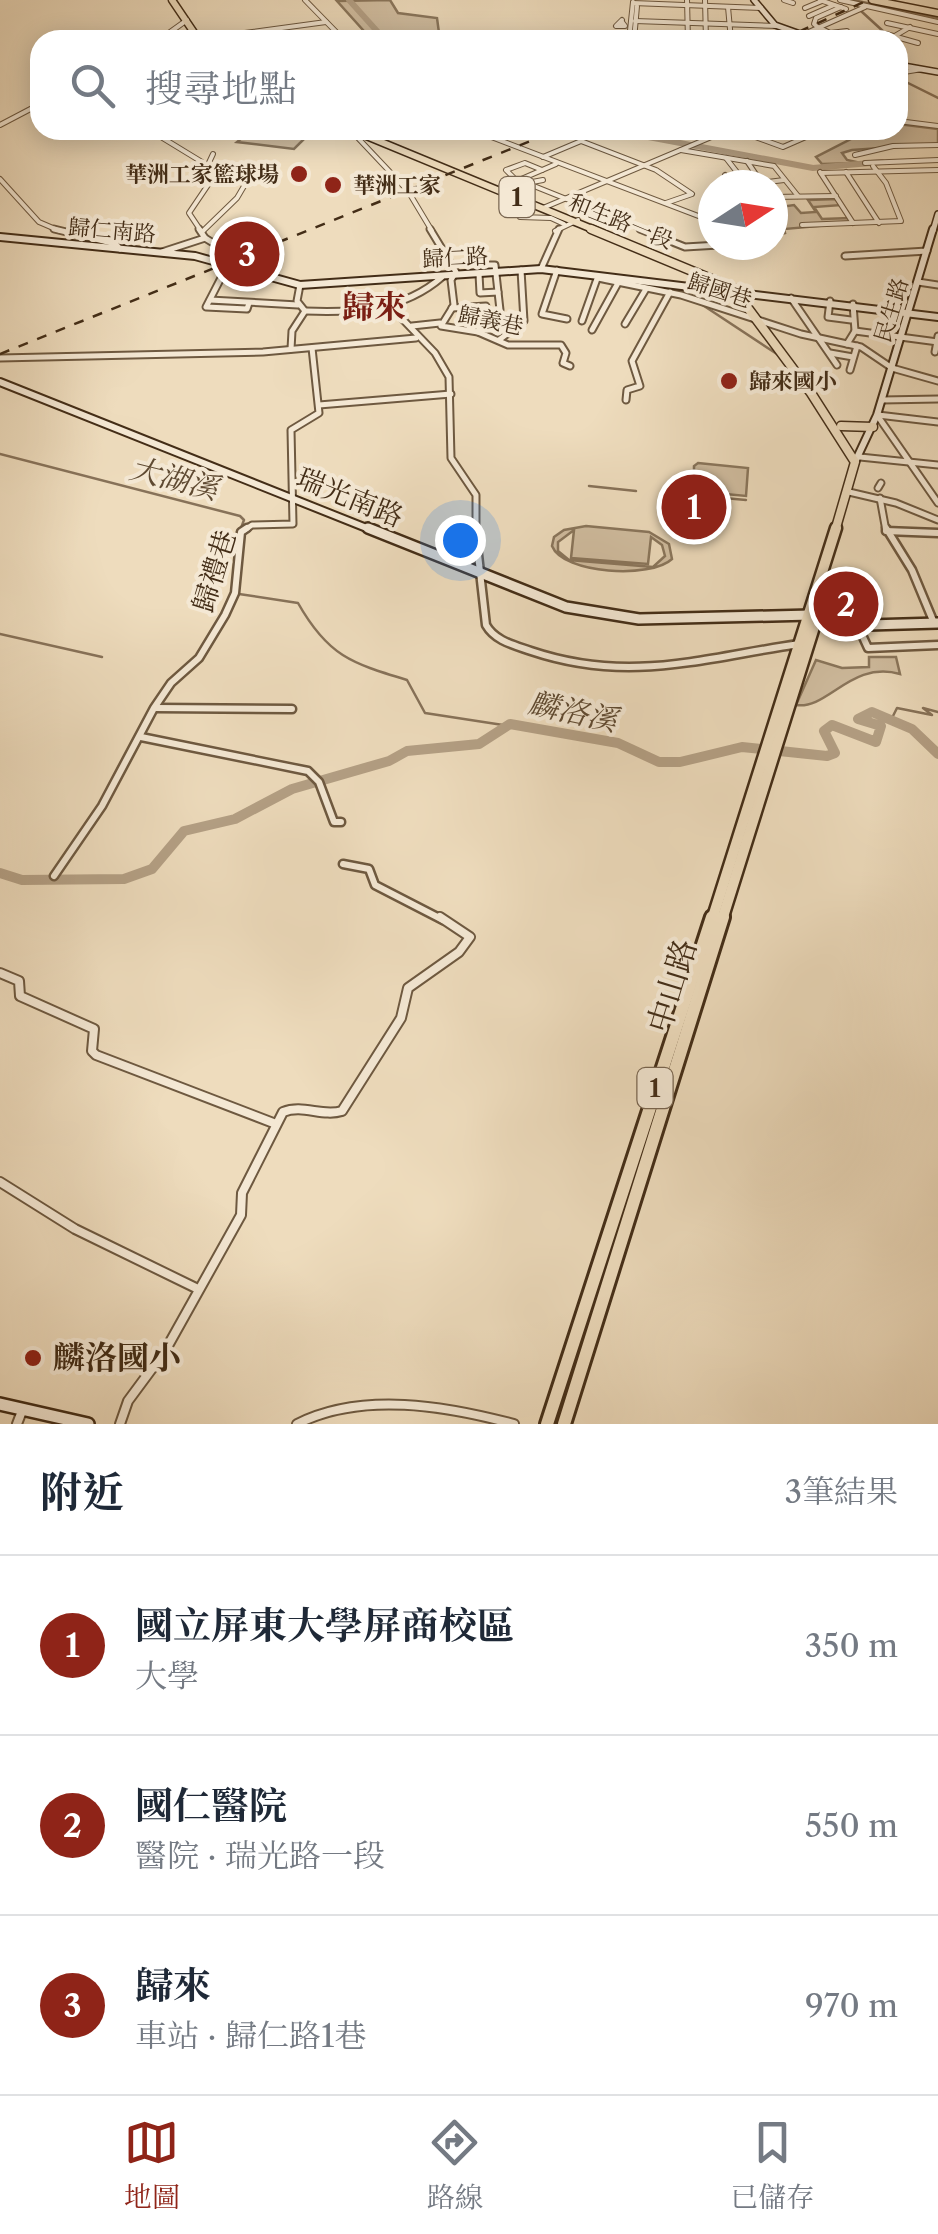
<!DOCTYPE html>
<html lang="zh-TW">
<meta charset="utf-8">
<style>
:root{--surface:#fff;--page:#f6f6f7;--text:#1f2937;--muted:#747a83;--line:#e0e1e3;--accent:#8f2418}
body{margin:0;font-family:"Libre Caslon Text","Noto Serif TC",serif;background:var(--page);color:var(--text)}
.compass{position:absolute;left:698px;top:170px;width:90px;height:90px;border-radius:50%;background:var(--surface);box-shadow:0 5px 25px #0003;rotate:78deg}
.you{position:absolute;left:460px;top:540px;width:35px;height:35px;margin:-25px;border:8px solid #fff;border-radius:50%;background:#1a73e8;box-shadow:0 0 0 15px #1a73e833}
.badge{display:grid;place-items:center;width:65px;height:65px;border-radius:50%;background:var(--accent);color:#fff;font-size:32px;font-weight:700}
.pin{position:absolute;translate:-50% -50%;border:5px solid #fff;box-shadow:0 2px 10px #0006}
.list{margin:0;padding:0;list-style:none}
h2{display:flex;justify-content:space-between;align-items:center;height:130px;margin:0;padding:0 40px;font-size:42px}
h2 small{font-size:32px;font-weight:400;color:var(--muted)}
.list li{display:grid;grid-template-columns:65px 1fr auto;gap:30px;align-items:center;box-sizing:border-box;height:180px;padding:0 40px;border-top:2px solid var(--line)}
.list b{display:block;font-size:38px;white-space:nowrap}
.list p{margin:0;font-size:32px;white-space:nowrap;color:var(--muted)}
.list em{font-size:32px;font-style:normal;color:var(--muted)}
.icon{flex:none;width:55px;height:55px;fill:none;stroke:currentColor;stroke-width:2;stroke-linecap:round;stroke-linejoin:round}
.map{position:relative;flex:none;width:938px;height:1424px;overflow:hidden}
.search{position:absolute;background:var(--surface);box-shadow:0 5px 25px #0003;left:30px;right:30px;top:30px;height:110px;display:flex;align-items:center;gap:25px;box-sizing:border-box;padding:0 35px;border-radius:30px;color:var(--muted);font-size:38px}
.sheet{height:670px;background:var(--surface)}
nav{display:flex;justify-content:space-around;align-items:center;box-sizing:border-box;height:140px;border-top:2px solid var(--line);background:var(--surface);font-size:28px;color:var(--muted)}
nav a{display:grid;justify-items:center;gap:5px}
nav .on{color:var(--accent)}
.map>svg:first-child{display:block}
.green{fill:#d1bea1;stroke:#8a765c;stroke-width:2.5;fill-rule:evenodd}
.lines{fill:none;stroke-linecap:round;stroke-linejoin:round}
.stream{stroke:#877259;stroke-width:2.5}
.river-far1{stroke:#b4a085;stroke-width:6}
.river{stroke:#b4a085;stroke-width:10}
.street-far3-casing{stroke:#6e5940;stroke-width:6}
.street-far2-casing{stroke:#6e5940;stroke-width:9}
.street-far1-casing{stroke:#6e5940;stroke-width:11}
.street-casing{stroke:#6e5940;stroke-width:12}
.secondary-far3-casing{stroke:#432d17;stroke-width:8}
.secondary-far2-casing{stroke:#432d17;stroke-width:10}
.secondary-far1-casing{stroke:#432d17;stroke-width:14}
.secondary-casing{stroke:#432d17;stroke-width:16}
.primary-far3-casing{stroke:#432d17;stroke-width:9}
.primary-far2-casing{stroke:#432d17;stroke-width:11}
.primary-far1-casing{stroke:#432d17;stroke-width:15}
.primary-casing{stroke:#432d17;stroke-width:18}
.street-far3{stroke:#f4e8d4;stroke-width:4}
.street-far2{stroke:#f4e8d4;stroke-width:5}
.street-far1{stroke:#f4e8d4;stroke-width:6}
.street{stroke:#f4e8d4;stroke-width:8}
.secondary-far3{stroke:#f4e8d4;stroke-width:5}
.secondary-far2{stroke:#f4e8d4;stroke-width:6}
.secondary-far1{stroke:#f4e8d4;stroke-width:9}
.secondary{stroke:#f4e8d4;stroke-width:11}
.primary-far3{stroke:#eedcbd;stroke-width:6}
.primary-far2{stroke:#eedcbd;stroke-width:8}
.primary-far1{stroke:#eedcbd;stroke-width:10}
.primary{stroke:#eedcbd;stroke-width:12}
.rail{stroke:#432d17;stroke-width:2.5;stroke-dasharray:10 10;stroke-linecap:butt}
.poi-dot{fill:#8f2418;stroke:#f4e8d4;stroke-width:4}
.labels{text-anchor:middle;stroke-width:8;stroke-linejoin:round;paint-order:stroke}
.far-poi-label{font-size:22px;font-weight:bold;fill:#432d17;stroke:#f4e8d4;text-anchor:start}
.far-street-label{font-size:22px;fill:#432d17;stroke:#f4e8d4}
.shield{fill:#f4e8d4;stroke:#786550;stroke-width:2.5}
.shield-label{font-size:25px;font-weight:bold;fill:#432d17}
.street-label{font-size:28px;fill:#432d17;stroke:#f4e8d4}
.water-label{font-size:30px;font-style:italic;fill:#5f4a32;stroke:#f4e8d4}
.far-district-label{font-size:32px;font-weight:bold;fill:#7a1f14;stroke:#f4e8d4}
.near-street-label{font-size:32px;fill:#432d17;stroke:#f4e8d4}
.near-poi-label{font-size:32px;font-weight:bold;fill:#432d17;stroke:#f4e8d4;text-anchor:start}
</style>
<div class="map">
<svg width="938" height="1424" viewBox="0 0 938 1424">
<rect width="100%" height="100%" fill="#eedcbd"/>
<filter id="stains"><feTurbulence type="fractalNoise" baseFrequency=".002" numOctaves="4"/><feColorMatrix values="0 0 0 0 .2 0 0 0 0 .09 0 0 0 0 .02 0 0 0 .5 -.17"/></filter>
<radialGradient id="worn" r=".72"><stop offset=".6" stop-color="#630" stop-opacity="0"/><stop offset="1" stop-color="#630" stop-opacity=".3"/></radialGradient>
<!-- green -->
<g class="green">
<path d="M390,0l8,13 39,5 3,22h-68l-35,-39z"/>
<path d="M898,124l40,5v15l-86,6 -10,3 5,7 14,3 -39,1 -6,-7 39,-20 43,-7z"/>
<path d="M252,130h37l16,8 -11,11 -57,-7z"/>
<path d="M838,199l4,6 -28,2 8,12 28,-1 3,5 -69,6 1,4 -12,3v-28l21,-3 7,8 15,-1 -8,-12z"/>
<path d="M698,463l50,5 -2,28 -52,-5v-25z"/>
<path d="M586,526l63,6 20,12 3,15c-21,20 -109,15 -120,-13l2,-9 10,-7zM574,530l-3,28 77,6 3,-27 11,8 3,11 -12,11 -84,-7 -11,-9v-9z"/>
<path d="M869,657h27l4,17c-49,-14 -72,36 -104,31l20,-45 26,8 27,-1z"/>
</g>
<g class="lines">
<!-- stream -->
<g class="stream">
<path d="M853,0l85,18"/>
<path d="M861,11l23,21"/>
<path d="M898,48l10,18"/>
<path d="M898,78l40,20"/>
<path d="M692,275l5,5 -2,20 85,56"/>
<path d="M0,454l240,62 4,4 -3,8"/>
<path d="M589,486l47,5"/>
<path d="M690,495l20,2"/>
<path d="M713,497l33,3"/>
<path d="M232,591l6,-55"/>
<path d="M239,594l59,9c30,53 53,60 109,77l18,33 78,12"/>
<path d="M0,634l102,23"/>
<path d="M891,720l6,-12 35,7 -9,-7 15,4"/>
</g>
<!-- river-far1 -->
<g class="river-far1">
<path d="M349,0l36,40"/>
<path d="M611,130l202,38 69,-6"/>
</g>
<!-- river -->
<path class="river" d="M0,873l22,7 102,-1 28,-10 32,-38 51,-12 57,-30 97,-28 18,-10 72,-7 31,-20 108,19 41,19h21l62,-15 85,9 8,-3 -11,-22 8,-6 44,17 5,-16 -23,-7 14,-7 40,17 26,25"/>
<defs>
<g id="street-far3">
<path d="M305,0l39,40"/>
<path d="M687,0l1,40"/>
<path d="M705,0l1,40"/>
<path d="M784,0l9,3"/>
<path d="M820,0l26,9"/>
<path d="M840,0l98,22"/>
<path d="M633,3l128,5"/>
<path d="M728,7l3,33"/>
<path d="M805,8l17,-7"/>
<path d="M809,16l25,-11"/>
<path d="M622,20l-6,6h9l-3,-4"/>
<path d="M635,21l142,5"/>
<path d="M887,23l51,11"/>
<path d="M819,28l-5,-4 2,-6 25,-11"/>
<path d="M820,28l10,5 17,-2"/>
<path d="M886,34l32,9"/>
<path d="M802,35l63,-28"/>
<path d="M159,40l28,-20"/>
<path d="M242,40l-5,-6 89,-12"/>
<path d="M334,40l33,-4"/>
<path d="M629,40l4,-38"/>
<path d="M634,40l3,-34"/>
<path d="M888,40l22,-13"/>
<path d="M898,73l24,-4"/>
<path d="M898,121l40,5"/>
<path d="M0,125l40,-21"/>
<path d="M364,130l-7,7 51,54 24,40"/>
<path d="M473,130l228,87 9,14"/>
<path d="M492,130l6,2"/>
<path d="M518,130h12"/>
<path d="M687,130l20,8"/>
<path d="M736,130l47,17 39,-17"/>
<path d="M161,137l41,25 8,20 -21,31 12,18"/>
<path d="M681,150l93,16 24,30"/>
<path d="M855,155l38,-9 45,-1"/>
<path d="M543,157l38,-16 75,29 36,24 -26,9"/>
<path d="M726,158l21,27"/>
<path d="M747,161l12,18"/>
<path d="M865,163l73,-3"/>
<path d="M556,164l-37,16 127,51"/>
<path d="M206,169l7,-15"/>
<path d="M820,172l33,51"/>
<path d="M846,172l33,51"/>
<path d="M821,173l117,-3"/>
<path d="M725,175l8,10"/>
<path d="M514,178l-8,-8 19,-7 17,7"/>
<path d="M0,179l39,43 21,9"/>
<path d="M768,182l16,-2"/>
<path d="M527,183l16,-3"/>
<path d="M773,197l63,-1"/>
<path d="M543,208l185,-78"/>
<path d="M520,217l31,1 13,6"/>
<path d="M802,225l99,-4 -15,-38 -13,-17"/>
<path d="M203,231l34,-33 10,-17"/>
<path d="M555,231l23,-11"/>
</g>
<g id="street-far2">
<path d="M54,229l62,15 4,5"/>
<path d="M430,229l26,43 -5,8 3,25 -13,21 37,6 30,13h53l5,8 -3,10 7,3"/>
<path d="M640,229l45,18 34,-2"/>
<path d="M709,229l4,7"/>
<path d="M205,238l31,19"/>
<path d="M162,252l43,-14 -6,-9"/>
<path d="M845,256l82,-5"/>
<path d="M481,265h14l5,45"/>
<path d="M541,269l18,-40"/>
<path d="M557,270l-15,44 25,5"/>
<path d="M479,274l1,19 18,-1"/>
<path d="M222,276l-16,31 41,2 2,-6"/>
<path d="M598,278l83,17 120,39 60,13 31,21 46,13"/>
<path d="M918,282l20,3"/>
<path d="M791,298l46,67"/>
<path d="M210,300l88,5"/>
<path d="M830,301l-2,16 23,3"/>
<path d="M388,304l47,49 14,24 2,81 25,37v36"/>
<path d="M853,304l2,27"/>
<path d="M452,308l34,-2 -8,26"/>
<path d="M305,311c50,2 98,0 137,-34"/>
<path d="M582,321l16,-45"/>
<path d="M625,324l21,-35"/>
<path d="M412,326l28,-3"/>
<path d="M592,330l26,-47"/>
<path d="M499,340l25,-19 -3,-51"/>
<path d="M847,344l8,-13 83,11"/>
<path d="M291,349l1,-18 13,-20 -8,-10 3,-16"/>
<path d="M935,352l3,-16"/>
<path d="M830,353l23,4"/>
<path d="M0,358l263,-6 153,-14"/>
<path d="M850,370l7,-24"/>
<path d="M626,400l1,-10 13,-4 -8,-25 38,-69"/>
<path d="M882,400l56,-1"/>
<path d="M319,405l132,-11"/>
<path d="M877,415l61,88"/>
<path d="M878,415l60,7"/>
<path d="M860,457l78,8"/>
<path d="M878,488l3,-5"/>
<path d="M849,492l47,11 42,17"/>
<path d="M880,498l6,33"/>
<path d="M243,531l9,-6 41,-1 -2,-94 28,-17 -7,-65"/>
</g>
<g id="street-far1">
<path d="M475,528l11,97c9,16 28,20 45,26 98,33 171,7 268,-7"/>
<path d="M886,528l26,42 22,53"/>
<path d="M886,531l52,2"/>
<path d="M857,624l11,24 70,-3"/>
<path d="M155,708l137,1"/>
<path d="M141,737l167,34 11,11 15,40h7"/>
<path d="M343,864l26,5 6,16 68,35"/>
<path d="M54,876l48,-70 52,-98 17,-25 28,-25 26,-43 10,-22 6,-61 6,-4"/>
</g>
<g id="street">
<path d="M0,973l19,8 1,15 74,33 -2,22 4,4 180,69"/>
<path d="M0,1182l75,47 123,60"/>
<path d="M17,1424l5,-13"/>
<path d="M120,1424l8,-23 37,-50 76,-136 1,-22 41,-81c20,-8 39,5 59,-1l59,-93 7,-30 51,-36 11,-15 -30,-20"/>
<path d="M297,1424c65,-33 149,-18 217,0"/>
</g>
<g id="secondary-far3">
<path d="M754,0l21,25 42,15"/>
<path d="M898,65l40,7"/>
<path d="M933,231l5,-17"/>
</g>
<g id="secondary-far2">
<path d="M0,237l195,19 105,29 241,-16 397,48"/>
<path d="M0,382l374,149"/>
<path d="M855,462l22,-47 56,-186"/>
</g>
<path id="secondary-far1" d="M368,528l198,79 73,12 172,-4 58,10 69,-2"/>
<path id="secondary" d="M0,1404l88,20"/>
<g id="primary-far3">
<path d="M172,0l27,40"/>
<path d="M872,0l66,13"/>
<path d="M352,130l245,101"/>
</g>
<g id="primary-far2">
<path d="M591,229l142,59 78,105 44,69 -20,69"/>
<path d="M841,426l32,1"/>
</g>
<g id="primary-far1">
<path d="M712,920l124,-392"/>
<path d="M722,920l97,-309"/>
</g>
<g id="primary">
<path d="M547,1424l165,-507"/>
<path d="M564,1424l159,-507"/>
</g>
</defs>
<!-- street-far3 casing -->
<use href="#street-far3" class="street-far3-casing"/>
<!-- street-far2 casing -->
<use href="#street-far2" class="street-far2-casing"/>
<!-- street-far1 casing -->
<use href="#street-far1" class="street-far1-casing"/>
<!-- street casing -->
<use href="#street" class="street-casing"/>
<!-- secondary-far3 casing -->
<use href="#secondary-far3" class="secondary-far3-casing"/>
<!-- secondary-far2 casing -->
<use href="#secondary-far2" class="secondary-far2-casing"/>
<!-- secondary-far1 casing -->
<use href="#secondary-far1" class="secondary-far1-casing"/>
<!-- secondary casing -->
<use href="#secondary" class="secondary-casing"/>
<!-- primary-far3 casing -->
<use href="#primary-far3" class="primary-far3-casing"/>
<!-- primary-far2 casing -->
<use href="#primary-far2" class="primary-far2-casing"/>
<!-- primary-far1 casing -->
<use href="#primary-far1" class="primary-far1-casing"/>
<!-- primary casing -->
<use href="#primary" class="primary-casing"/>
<!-- street-far3 -->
<use href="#street-far3" class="street-far3"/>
<!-- street-far2 -->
<use href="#street-far2" class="street-far2"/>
<!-- street-far1 -->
<use href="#street-far1" class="street-far1"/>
<!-- street -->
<use href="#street" class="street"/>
<!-- secondary-far3 -->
<use href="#secondary-far3" class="secondary-far3"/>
<!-- secondary-far2 -->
<use href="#secondary-far2" class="secondary-far2"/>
<!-- secondary-far1 -->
<use href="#secondary-far1" class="secondary-far1"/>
<!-- secondary -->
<use href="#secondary" class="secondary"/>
<!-- primary-far3 -->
<use href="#primary-far3" class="primary-far3"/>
<!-- primary-far2 -->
<use href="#primary-far2" class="primary-far2"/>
<!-- primary-far1 -->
<use href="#primary-far1" class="primary-far1"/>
<!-- primary -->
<use href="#primary" class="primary"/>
<!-- rail -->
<g class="rail">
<path d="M781,40l87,-40"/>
<path d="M0,354l558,-224"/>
</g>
</g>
<!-- markers -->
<g class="poi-dot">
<circle cx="299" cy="174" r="10"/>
<circle cx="333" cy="185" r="10"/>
<circle cx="729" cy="381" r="10"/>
<circle cx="33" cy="1358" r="10"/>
</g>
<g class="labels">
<!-- far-poi labels -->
<g class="far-poi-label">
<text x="279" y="182" text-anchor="end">華洲工家籃球場</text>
<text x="353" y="193">華洲工家</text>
<text x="749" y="389">歸來國小</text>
</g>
<!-- far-street labels -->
<g class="far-street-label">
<text transform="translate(621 221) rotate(22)" y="8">和生路一段</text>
<text transform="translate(112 230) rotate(5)" y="8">歸仁南路</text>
<text transform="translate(455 257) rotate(-3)" y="8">歸仁路</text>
<text transform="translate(720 290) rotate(18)" y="8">歸國巷</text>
<text transform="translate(891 310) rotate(-73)" y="8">民生路</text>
<text transform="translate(491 320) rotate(12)" y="8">歸義巷</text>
</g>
<!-- shield labels -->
<g class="shield">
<rect x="499.5" y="177" width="35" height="40" rx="8"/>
<rect x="637.5" y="1068" width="35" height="40" rx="8"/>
</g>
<g class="shield-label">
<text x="517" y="206">1</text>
<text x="655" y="1097">1</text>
</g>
<!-- street labels -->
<g class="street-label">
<text transform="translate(350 497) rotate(22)" y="10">瑞光南路</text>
<text transform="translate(214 571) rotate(-73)" y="10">歸禮巷</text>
</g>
<!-- water labels -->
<g class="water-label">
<text transform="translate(174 479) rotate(14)" y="10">大湖溪</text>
<text transform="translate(573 712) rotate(12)" y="10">麟洛溪</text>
</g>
<!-- far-district labels -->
<g class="far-district-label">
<text x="374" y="318">歸來</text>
</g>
<!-- near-street labels -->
<g class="near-street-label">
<text transform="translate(672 986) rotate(-73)" y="11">中山路</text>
</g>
<!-- near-poi labels -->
<g class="near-poi-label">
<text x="53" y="1369">麟洛國小</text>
</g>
</g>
<rect width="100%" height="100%" filter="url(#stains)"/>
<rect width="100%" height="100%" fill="url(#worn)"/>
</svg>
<svg class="compass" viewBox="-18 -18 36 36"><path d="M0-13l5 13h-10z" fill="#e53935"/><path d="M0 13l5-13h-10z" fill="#747a83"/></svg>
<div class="you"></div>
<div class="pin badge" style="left:694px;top:507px">1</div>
<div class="pin badge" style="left:846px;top:604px">2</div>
<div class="pin badge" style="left:247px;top:254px">3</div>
<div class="search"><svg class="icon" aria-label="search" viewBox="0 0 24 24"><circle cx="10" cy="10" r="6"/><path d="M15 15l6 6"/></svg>搜尋地點</div>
</div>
<section class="sheet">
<h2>附近<small>3筆結果</small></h2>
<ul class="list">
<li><span class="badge">1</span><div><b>國立屏東大學屏商校區</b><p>大學</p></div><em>350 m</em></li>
<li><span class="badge">2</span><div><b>國仁醫院</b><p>醫院 · 瑞光路一段</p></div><em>550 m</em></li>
<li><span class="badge">3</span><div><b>歸來</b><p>車站 · 歸仁路1巷</p></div><em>970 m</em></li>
</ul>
</section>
<nav>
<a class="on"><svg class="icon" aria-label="map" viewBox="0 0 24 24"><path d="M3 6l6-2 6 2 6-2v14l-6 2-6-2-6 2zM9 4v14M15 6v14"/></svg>地圖</a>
<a><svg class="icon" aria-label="directions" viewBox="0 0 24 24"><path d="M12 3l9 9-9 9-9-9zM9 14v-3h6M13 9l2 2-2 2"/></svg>路線</a>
<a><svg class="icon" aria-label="saved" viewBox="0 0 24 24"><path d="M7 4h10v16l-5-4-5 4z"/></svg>已儲存</a>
</nav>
